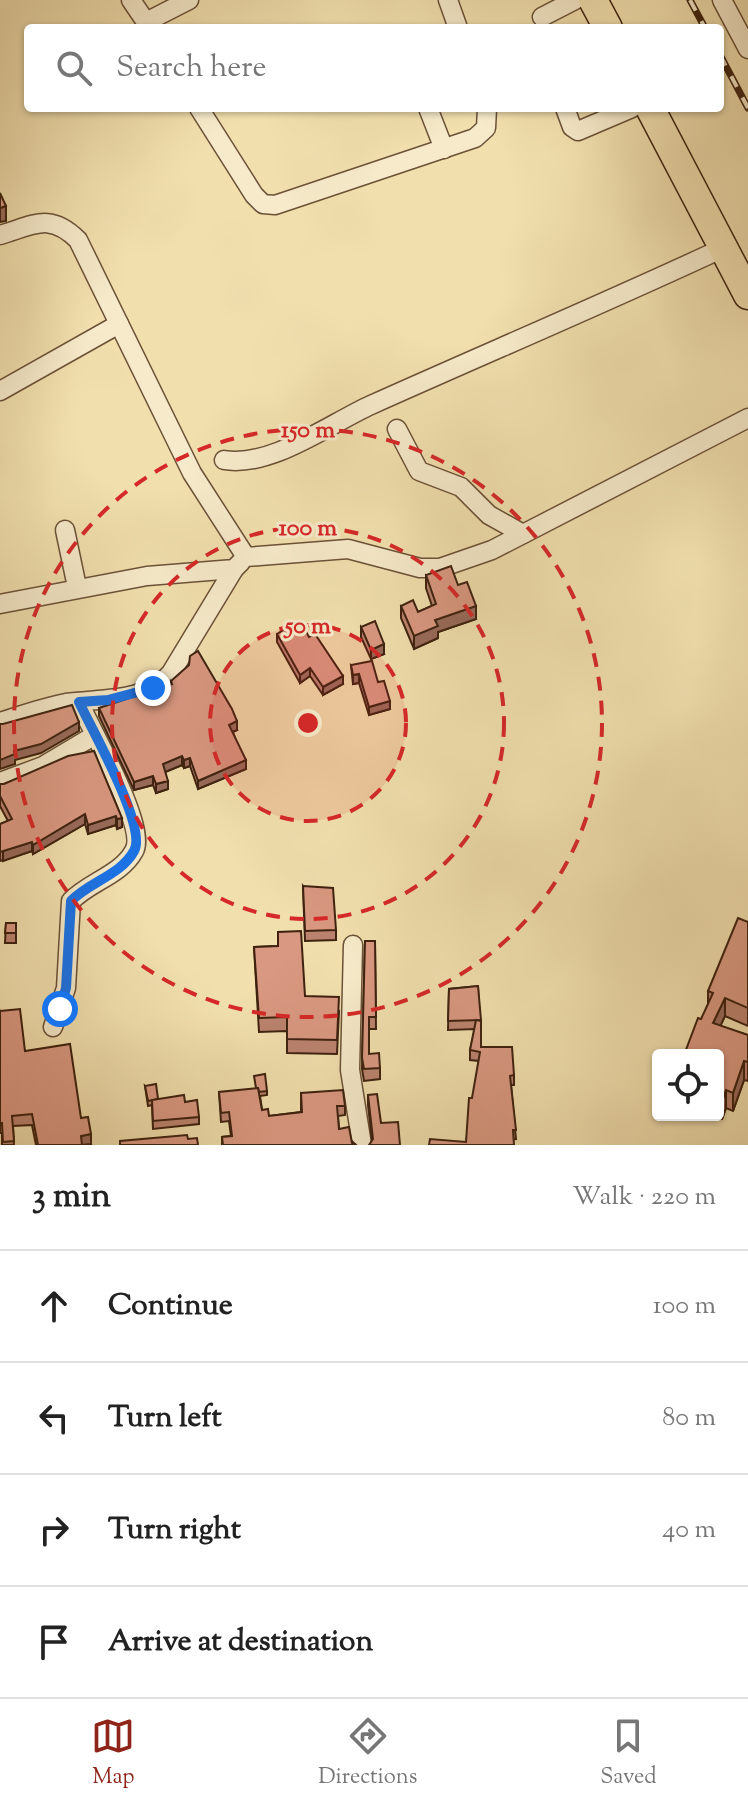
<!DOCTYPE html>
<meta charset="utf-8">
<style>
:root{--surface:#fff;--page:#f6f6f6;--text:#222;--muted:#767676;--line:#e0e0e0;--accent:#8f2418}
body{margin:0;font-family:"Sorts Mill Goudy",serif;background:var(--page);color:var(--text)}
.controls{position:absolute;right:24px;bottom:24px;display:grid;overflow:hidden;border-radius:8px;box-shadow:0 2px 6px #0004}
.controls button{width:72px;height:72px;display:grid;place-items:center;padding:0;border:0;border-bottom:2px solid var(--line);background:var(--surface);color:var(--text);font:40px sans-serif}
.stop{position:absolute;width:24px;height:24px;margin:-18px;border:6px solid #1a73e8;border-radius:50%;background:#fff}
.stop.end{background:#1a73e8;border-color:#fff;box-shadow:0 2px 8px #0008}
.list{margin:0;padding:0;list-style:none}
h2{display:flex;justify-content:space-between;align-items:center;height:104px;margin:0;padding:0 32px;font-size:34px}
h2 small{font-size:26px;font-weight:400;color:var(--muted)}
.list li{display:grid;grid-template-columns:52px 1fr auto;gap:24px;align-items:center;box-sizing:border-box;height:112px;padding:0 32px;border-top:2px solid var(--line)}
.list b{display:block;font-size:30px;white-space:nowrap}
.list em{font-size:26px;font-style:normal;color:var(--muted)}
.icon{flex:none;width:44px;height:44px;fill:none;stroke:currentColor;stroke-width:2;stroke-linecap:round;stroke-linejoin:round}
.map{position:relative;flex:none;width:748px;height:1145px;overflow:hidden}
.search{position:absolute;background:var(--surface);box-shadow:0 2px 6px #0004;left:24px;right:24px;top:24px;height:88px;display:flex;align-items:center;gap:20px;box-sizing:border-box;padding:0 28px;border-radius:8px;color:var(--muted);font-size:30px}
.sheet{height:552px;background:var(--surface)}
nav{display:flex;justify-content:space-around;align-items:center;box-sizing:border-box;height:112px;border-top:2px solid var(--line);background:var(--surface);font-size:22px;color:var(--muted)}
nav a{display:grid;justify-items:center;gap:4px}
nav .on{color:var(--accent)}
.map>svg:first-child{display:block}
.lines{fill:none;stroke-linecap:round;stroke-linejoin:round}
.minor-casing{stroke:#6b5137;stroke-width:21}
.highway-casing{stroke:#3e220f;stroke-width:31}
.minor{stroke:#f6eaca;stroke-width:18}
.highway{stroke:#f1dfae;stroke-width:28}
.rail-casing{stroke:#3e220f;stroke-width:7}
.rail{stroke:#f6eaca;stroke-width:4;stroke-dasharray:12;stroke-linecap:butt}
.wall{fill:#bb836f;stroke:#3e220f;stroke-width:2}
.shaded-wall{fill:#986a5a;stroke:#3e220f;stroke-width:2}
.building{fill:#d99881;stroke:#3e220f;stroke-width:2}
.route{stroke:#1a73e8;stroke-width:10}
.ring{fill:none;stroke:#d62828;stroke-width:4;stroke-dasharray:14 10}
.centre{fill:#d62828;stroke:#f6eaca;stroke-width:4}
.ring-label{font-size:24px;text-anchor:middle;font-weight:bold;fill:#d62828;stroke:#f6eaca;stroke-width:6;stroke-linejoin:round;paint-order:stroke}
</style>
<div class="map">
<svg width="748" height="1145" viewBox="0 0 748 1145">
<rect width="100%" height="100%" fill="#f1dfae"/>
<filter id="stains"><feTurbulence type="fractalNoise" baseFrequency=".0025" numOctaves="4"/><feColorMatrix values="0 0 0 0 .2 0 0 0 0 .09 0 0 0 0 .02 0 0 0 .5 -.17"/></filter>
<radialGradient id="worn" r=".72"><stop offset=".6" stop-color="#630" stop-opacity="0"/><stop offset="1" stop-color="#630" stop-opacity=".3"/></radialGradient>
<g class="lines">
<defs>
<g id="minor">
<path d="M131,0l19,28"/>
<path d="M448,0l10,28"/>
<path d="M722,0l26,49"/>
<path d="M542,17l33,-17"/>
<path d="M146,22l43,-22"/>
<path d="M199,108l55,87 9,9 12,1 200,-67 11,-10 1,-20"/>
<path d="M428,108l16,41"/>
<path d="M565,108l7,19 6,4 54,-23"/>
<path d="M0,235c34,-10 50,-23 78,5l114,233 54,84 102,-8 72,19h20l52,-18 256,-132"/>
<path d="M0,391l119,-67"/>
<path d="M397,429l22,42 42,16 28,28 34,19"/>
<path d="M224,460c47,8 105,-36 147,-55 116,-52 234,-102 350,-156"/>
<path d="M65,530l12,57"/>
<path d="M0,604l147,-28 87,-7 7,-7"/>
<path d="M0,722c22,-7 44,-15 66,-19 35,-5 80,0 105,-30l63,-104"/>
<path d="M0,782l43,-16 52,-31"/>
<path d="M353,945l-3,125 12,75"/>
<path d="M53,1027l13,-39 5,-87c18,-19 50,-26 63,-50 14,-23 -44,-123 -55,-149"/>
</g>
<g id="highway">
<path d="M593,0l15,28"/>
<path d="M650,108l98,187"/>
</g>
</defs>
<!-- minor casing -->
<use href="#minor" class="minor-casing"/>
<!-- highway casing -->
<use href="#highway" class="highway-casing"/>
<!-- minor -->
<use href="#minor" class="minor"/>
<!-- highway -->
<use href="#highway" class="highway"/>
<defs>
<g id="rail">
<path d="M690,0l15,28"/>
<path d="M720,55l28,53"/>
</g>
</defs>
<!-- rail casing -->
<use href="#rail" class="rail-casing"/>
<!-- rail -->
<use href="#rail" class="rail"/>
</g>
<!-- wall -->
<g class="wall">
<path d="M426,575l32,10 18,34 -38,13v6l-24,11 -13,-31v-12l17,6 14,-6 -6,-18z"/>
<path d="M361,627l23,27 -13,5 -10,-22z"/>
<path d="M277,634h15l17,3 34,47 -20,11 -13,-19 -10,7 -23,-41z"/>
<path d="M351,665l27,17 12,27 -21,6 -10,-32 -6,1z"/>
<path d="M171,681l66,49 -4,2 13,37 -48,20 -8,-23 -6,2 -2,-3 -17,7 3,17 -12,4 -3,-8 -19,5 -35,-74v-8l72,-23z"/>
<path d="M94,751l28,76 -5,2 -1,-4 -28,9 -3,-10 -52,30 -1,-3 -32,10v-37l8,-3 -8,-15v-22h4z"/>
<path d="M303,886l33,44v10l-31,1z"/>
<path d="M748,922v104l-23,-10 -5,10 28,9v46l-4,-1 -11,31 -7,-3 -4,11 -11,-4h7v-60l-10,-51v-13z"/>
<path d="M6,923h10v20h-11z"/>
<path d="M278,932l27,64 34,15 -2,43 -50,-1v-22l-28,1 -5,-85 24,-1z"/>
<path d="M365,941h10l1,88h-7v25l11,14v11l-16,2 -2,-12z"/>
<path d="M478,986l3,61 33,28v10h-3l5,54 -50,3 13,-81 -9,-1v-10l5,-21 -27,1 1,-41z"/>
<path d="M0,1011l25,40 56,67 10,26 -6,1h-49l-4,-20 -19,1 1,19h-12v-12h-2z"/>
<path d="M145,1086l13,13 27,3 14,15v7l-46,5 -1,-24 -4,1z"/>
<path d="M267,1091v4l-7,1 2,14 7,6 32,-4v-19l44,13v9l-7,1 1,13 17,16h-134v-8l9,-1 -2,-15 -8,1 -2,-30z"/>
<path d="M368,1095l13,28 -9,18 -4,-36z"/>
</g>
<!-- shaded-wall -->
<g class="shaded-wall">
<path d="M6,206v15l-6,1v-14z"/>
<path d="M476,606v13l-38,13v6l-24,11v-13l21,-16z"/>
<path d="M384,644v10l-13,5v-9z"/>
<path d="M310,668v8l-10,7v-8z"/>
<path d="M359,674v9l-6,1v-9z"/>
<path d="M343,676v8l-20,11v-8z"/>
<path d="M390,701v8l-21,6v-8z"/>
<path d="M237,721v9l-8,3v-8z"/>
<path d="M79,722v9l-38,22 -26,7v4l-15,5v-9l14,-9z"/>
<path d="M182,756v9l-19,8v-9z"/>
<path d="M190,758v8l-6,2v-8z"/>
<path d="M246,760v9l-48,20v-8z"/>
<path d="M153,776v9l-19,5v-8z"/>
<path d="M168,781v8l-12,4v-9z"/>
<path d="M85,814v10l-52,30v-9z"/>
<path d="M116,816v9l-28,9v-9z"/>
<path d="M122,818v9l-5,2v-10z"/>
<path d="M32,842v9l-29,10v-10z"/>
<path d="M725,998v18l-12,26v-19z"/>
<path d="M744,1061v19l-11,31v-18z"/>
<path d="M726,1090v18l-4,11v-18z"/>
<path d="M91,1134v10l-10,1v-9z"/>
</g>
<!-- building -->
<g class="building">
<path d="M0,193l6,13 -6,2z"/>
<path d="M451,566l7,19 9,-3 9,24 -41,14 3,6 -24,10 -13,-30 12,-6 5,12 18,-8 -10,-29z"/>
<path d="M375,621l9,23 -13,6 -10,-23z"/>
<path d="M288,627l4,7 12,-6 5,9 6,-3 28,42 -20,11 -13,-19 -10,7 -23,-41z"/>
<path d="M198,651l34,58 5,12 -8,4 17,35 -48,21 -8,-23 -6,2 -2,-4 -19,8 5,17 -12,3 -3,-8 -19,6 -35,-74 73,-24 -1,-3 18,-16 1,-9z"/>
<path d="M372,661l6,21 6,-1 6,20 -21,6 -10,-33 -6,1 -2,-10z"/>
<path d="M72,705l7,17 -38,22 -27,7 1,3 -15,6v-36h3z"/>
<path d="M94,751l28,67 -5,1 -1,-3 -28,9 -3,-11 -52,31 -1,-3 -32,10v-28l12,-5 -12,-23v-12h4l64,-28z"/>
<path d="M303,886l30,2 3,42 -31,1z"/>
<path d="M738,918l10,4v86l-23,-10 -12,25 35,12v27l-4,-1 -11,32 -7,-3 -4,11 -4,-2v-44h-34l14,-37 3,1 12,-26 -5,-2z"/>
<path d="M6,923h10v10h-11z"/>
<path d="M301,931l4,65 34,1 -2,43 -50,-1v-22l-28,1 -5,-71 24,-1v-14z"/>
<path d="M365,941h10l1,76h-7v37l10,-1 1,15 -16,1 -2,-11z"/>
<path d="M478,986l3,34 -33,1 1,-32z"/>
<path d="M20,1009l5,42 45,-7 11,74 7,-1 3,17 -10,2 1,9h-44l-6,-31 -20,2 2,25 -11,1 -1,-19h-2v-112z"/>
<path d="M476,1020l5,1v26h31l2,28 -4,1 6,54h-3l1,15h-85l1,-6 36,3 3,-44h3l8,-46 -10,-2z"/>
<path d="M265,1074l2,17 -8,1 -1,-4h-2l-2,-12z"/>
<path d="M156,1084l2,15 -10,2 -3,-15z"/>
<path d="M258,1088l4,22 6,-1 1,7 33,-4 -1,-19 42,-3 2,16h-8l2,23 10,-2 3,16 4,2h-133l-1,-8 10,-1 -3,-24 -8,1 -2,-21z"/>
<path d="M377,1094l4,29 17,-1 2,23h-31l4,-6 -5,-44z"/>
<path d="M184,1095l1,7 12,-2 2,17 -46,4 -1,-21z"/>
<path d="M187,1135l1,4 9,-1 1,7h-78v-4z"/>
</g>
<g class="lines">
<!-- route -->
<path class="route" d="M60,1009l6,-21 5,-87c18,-19 50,-26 63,-50 14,-23 -43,-123 -55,-149l29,-2 45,-12"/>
</g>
<!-- distance rings -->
<circle cx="308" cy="723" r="98" fill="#d62828" fill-opacity=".12"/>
<g class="ring">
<circle cx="308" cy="723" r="98"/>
<circle cx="308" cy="723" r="196"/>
<circle cx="308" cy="723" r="294"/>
</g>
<circle cx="308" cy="723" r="12" class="centre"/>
<g class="ring-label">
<text x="308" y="437">150 m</text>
<text x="308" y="535">100 m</text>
<text x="308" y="633">50 m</text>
</g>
<rect width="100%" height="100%" filter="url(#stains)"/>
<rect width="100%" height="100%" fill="url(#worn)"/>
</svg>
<div class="controls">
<button><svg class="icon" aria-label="locate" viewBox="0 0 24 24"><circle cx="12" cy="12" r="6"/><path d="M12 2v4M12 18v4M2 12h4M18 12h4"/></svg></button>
</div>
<div class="stop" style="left:60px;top:1009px"></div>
<div class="stop end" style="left:153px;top:688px"></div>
<div class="search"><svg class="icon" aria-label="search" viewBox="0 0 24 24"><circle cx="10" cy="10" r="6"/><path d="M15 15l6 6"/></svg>Search here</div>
</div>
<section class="sheet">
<h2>3 min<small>Walk · 220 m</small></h2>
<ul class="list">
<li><svg class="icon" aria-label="ahead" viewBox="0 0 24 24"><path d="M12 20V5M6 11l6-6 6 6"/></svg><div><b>Continue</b></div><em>100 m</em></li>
<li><svg class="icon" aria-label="left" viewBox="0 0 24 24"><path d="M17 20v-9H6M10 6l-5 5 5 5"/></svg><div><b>Turn left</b></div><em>80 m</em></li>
<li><svg class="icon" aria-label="right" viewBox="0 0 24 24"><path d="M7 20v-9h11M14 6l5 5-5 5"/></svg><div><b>Turn right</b></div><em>40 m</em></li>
<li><svg class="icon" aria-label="arrive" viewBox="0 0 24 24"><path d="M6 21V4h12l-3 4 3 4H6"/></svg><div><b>Arrive at destination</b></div></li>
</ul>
</section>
<nav>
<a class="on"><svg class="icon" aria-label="map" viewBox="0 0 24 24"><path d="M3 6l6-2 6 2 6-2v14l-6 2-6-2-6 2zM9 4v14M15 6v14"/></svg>Map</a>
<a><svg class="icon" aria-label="directions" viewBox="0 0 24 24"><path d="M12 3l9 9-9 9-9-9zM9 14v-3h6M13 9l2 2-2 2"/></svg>Directions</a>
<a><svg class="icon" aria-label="saved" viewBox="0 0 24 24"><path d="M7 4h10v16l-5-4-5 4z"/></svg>Saved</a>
</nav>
